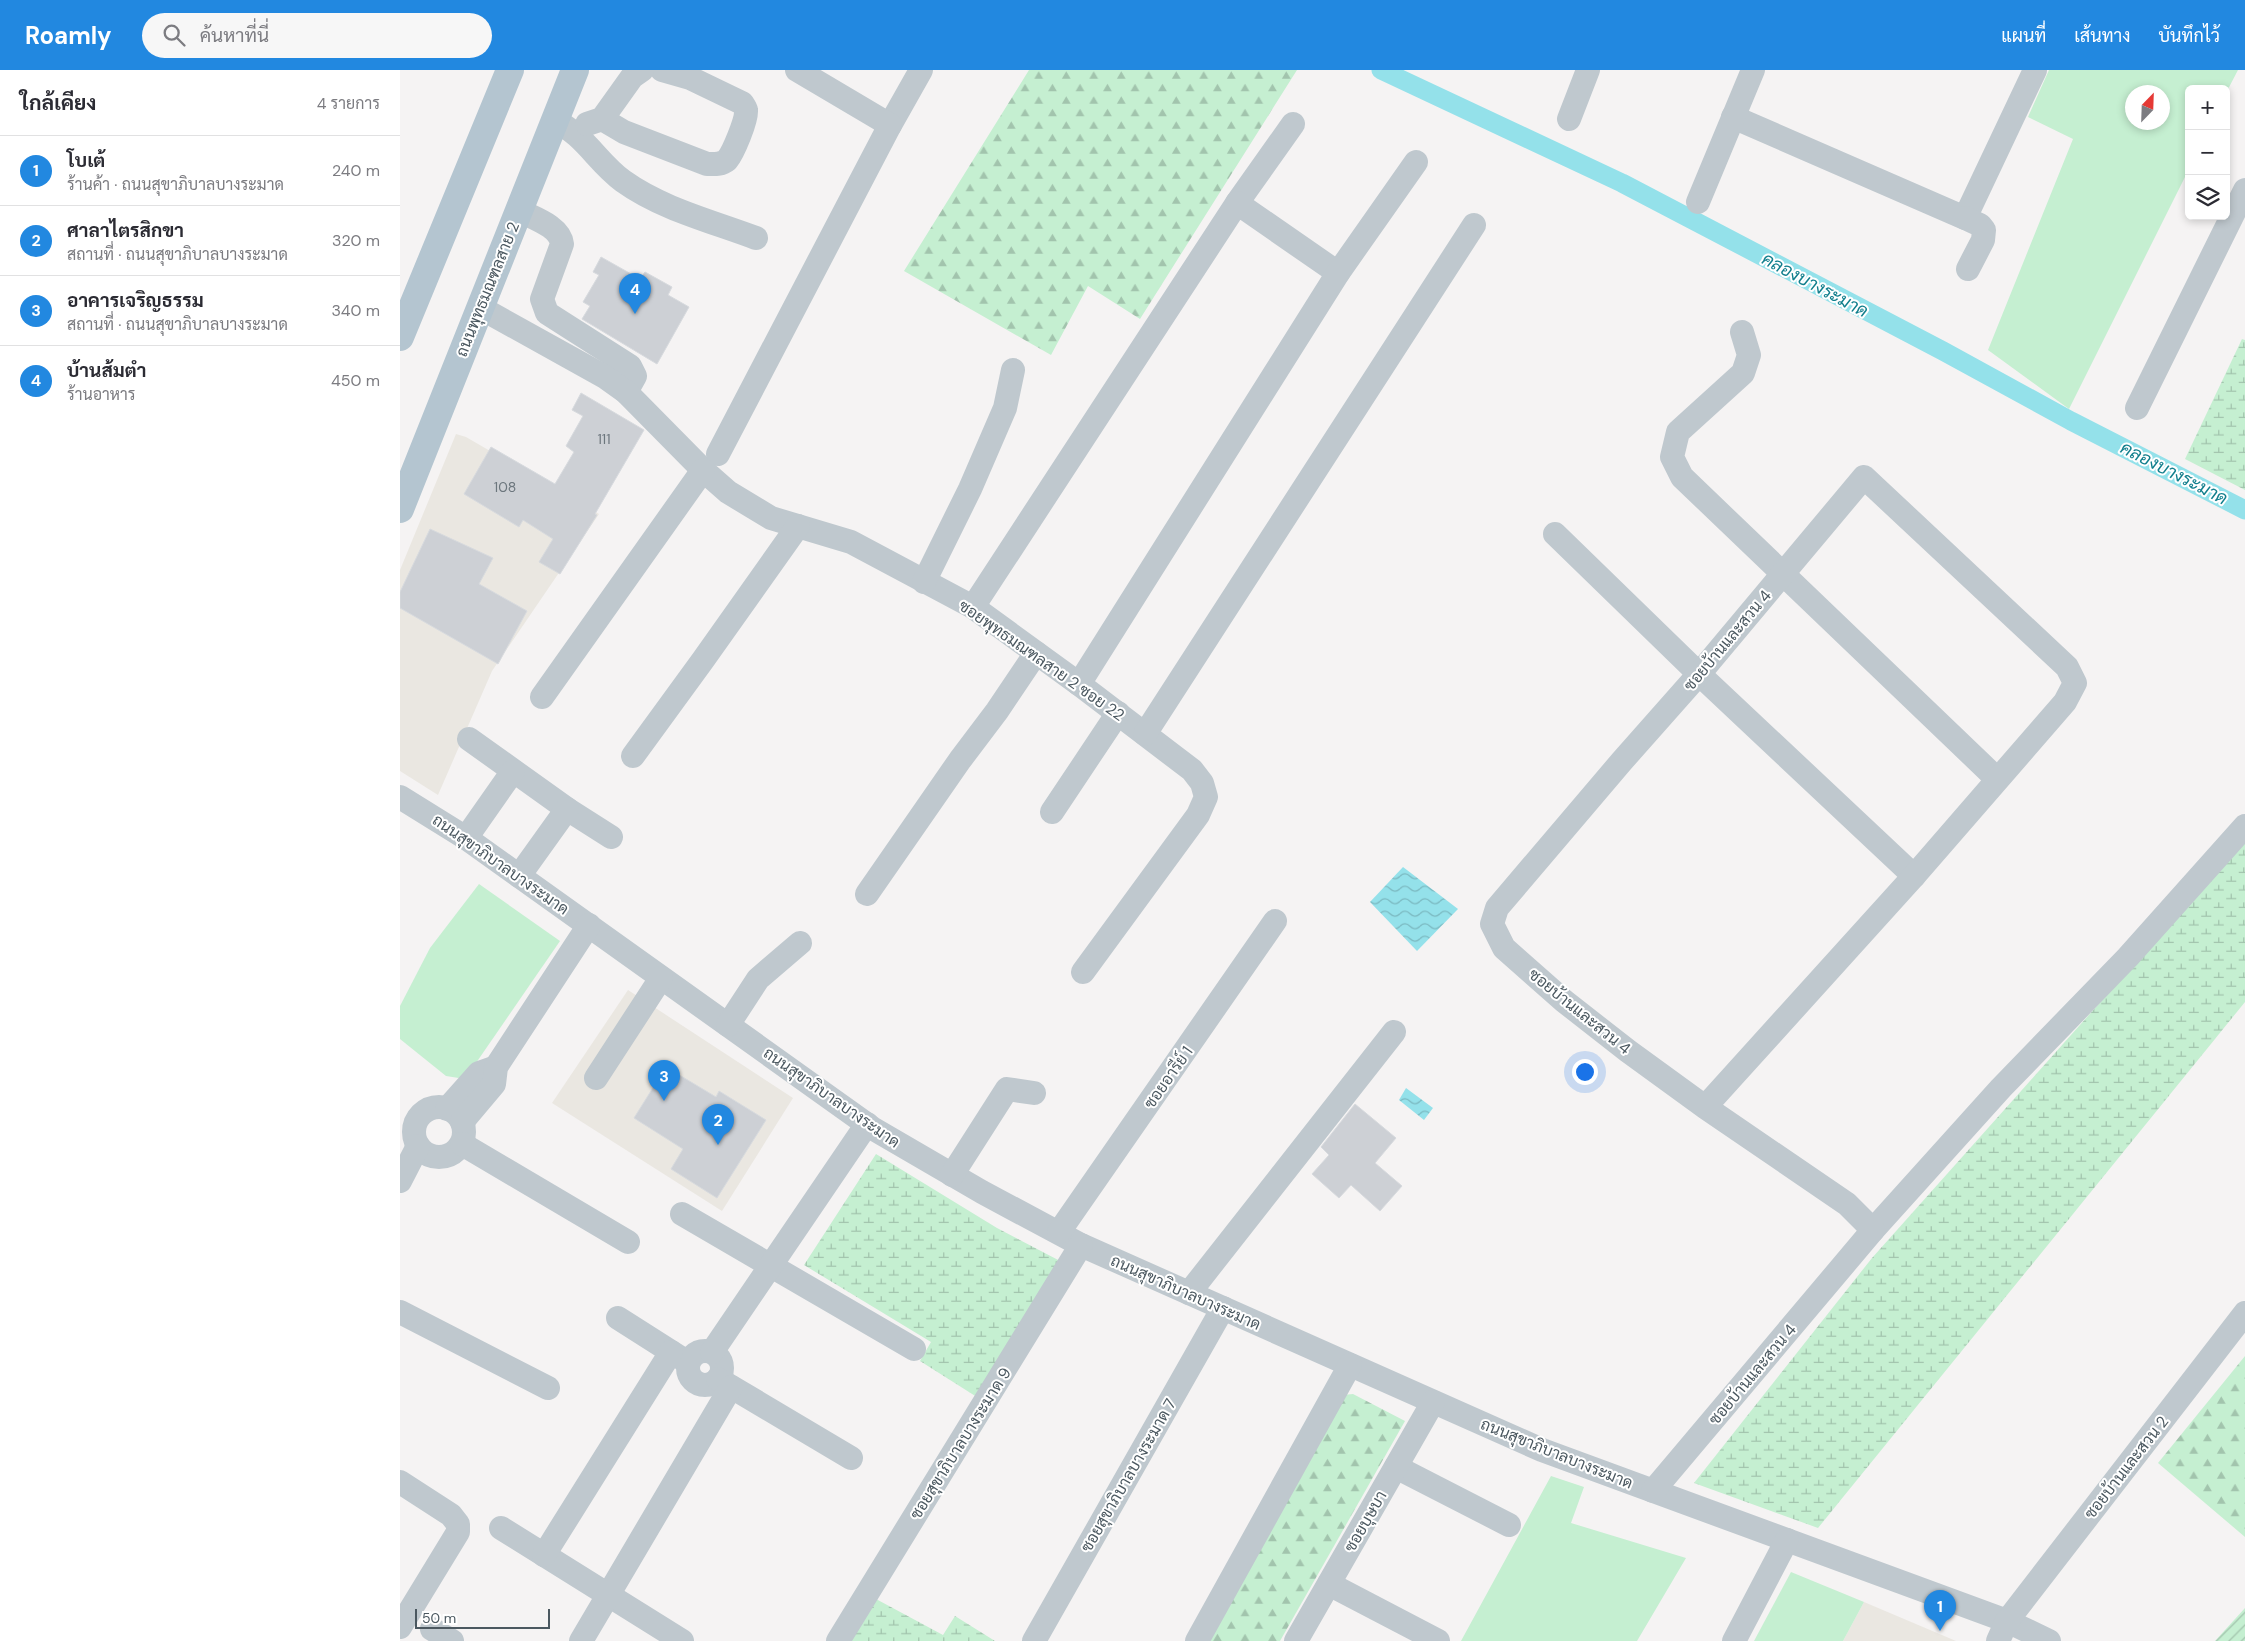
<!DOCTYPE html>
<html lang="th">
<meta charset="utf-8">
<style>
:root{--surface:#fff;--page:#f7f7f7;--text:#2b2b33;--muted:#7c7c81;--line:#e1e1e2;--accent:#2288e0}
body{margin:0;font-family:"DM Sans",Sarabun,sans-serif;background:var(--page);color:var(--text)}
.controls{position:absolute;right:15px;top:15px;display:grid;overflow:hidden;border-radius:8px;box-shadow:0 2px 8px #0003}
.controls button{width:45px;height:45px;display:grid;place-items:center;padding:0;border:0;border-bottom:1px solid var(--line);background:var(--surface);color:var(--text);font:25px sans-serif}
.compass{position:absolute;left:1725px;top:15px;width:45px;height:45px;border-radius:50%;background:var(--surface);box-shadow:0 2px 8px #0003;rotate:23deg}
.scale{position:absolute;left:15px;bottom:12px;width:135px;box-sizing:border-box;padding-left:5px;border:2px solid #4b5860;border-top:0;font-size:14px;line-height:18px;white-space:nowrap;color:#4b5860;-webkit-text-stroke:4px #fff;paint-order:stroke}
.you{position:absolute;left:1184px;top:1001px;width:18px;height:18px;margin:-12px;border:4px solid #fff;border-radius:50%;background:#1a73e8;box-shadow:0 0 0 8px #1a73e833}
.badge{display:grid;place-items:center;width:32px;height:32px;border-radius:50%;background:var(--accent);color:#fff;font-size:16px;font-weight:700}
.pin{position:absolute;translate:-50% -41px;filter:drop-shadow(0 1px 2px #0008)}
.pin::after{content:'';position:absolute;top:26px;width:18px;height:15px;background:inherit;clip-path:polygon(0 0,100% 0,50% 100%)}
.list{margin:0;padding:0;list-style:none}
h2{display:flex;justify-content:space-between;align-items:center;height:65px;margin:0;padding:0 20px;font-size:21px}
h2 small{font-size:16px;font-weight:400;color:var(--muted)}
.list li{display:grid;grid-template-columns:32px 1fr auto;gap:15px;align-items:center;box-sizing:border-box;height:70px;padding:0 20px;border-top:1px solid var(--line)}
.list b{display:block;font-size:19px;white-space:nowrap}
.list p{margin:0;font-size:16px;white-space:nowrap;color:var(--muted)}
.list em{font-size:16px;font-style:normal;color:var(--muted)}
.icon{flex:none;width:28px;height:28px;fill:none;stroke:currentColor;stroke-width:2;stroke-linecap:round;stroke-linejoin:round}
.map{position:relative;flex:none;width:1845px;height:1571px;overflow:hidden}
header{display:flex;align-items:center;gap:30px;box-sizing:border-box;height:70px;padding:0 25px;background:var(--accent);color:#fff}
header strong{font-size:24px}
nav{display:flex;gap:28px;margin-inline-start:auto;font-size:18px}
.search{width:350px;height:45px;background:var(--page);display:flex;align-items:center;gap:12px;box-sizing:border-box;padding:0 18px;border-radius:28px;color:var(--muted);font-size:19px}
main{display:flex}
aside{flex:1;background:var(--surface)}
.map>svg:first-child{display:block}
.commercial{fill:#eae7e1}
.grass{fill:#c5efd1;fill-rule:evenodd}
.forest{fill:url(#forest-firs)}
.wetland{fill:url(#wetland-marsh)}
.garden{fill:url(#garden-furrows)}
.water{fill:url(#water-waves)}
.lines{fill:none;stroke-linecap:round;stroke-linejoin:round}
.canal{stroke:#94e1ea;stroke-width:19}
.building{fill:#cdd0d5;stroke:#d7dade}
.minor{stroke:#bfc8ce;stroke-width:24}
.major{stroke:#b4c5d0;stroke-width:28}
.labels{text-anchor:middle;stroke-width:4;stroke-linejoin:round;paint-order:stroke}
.number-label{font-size:14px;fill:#6c767d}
.street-label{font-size:16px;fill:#4b5860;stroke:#fff}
.water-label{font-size:18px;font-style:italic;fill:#127f8d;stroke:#fff}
</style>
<header>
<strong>Roamly</strong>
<div class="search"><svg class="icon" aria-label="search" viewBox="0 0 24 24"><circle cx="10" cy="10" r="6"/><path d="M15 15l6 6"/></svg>ค้นหาที่นี่</div>
<nav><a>แผนที่</a><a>เส้นทาง</a><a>บันทึกไว้</a></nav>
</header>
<main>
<aside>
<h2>ใกล้เคียง<small>4 รายการ</small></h2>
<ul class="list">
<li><span class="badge">1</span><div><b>โบเต้</b><p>ร้านค้า · ถนนสุขาภิบาลบางระมาด</p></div><em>240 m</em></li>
<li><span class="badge">2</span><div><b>ศาลาไตรสิกขา</b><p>สถานที่ · ถนนสุขาภิบาลบางระมาด</p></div><em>320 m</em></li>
<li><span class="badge">3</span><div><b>อาคารเจริญธรรม</b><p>สถานที่ · ถนนสุขาภิบาลบางระมาด</p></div><em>340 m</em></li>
<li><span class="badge">4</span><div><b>บ้านส้มตำ</b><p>ร้านอาหาร</p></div><em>450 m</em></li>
</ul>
</aside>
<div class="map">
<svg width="1845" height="1571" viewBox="0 0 1845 1571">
<defs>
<pattern id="forest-firs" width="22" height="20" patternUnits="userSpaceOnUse" patternTransform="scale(1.25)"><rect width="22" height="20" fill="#c5efd1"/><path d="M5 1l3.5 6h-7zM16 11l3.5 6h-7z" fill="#a2c4ad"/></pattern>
<pattern id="wetland-marsh" width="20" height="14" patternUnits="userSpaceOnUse" patternTransform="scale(1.25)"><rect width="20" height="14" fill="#c5efd1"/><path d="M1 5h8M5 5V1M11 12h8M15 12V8" fill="none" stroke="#a2c4ad"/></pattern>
<pattern id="garden-furrows" width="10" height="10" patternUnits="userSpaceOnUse" patternTransform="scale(1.25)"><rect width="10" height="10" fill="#c5efd1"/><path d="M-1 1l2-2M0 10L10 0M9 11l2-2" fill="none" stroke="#a2c4ad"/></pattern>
<pattern id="water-waves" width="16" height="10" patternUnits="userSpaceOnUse" patternTransform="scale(1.25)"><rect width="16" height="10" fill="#94e1ea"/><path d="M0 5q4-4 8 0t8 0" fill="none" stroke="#7bb9c1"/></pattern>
</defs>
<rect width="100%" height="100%" fill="#f5f3f3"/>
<!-- commercial -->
<g class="commercial">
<path d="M56,364l10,3 133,77 -107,157 -54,124 -38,-24v-201z"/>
<path d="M228,920l165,108 -71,113 -170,-108z"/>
<path d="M1464,1532l92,39h-113z"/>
</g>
<!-- grass -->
<g class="grass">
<path d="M1649,0h189l-12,23v-4h-37v80l-120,240 -81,-59 85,-211 -45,-22zM1762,22v30h-30v-30z"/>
<path d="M79,814l81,57 -95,138 -19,-3 -46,-37v-33l30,-58z"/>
<path d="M1151,1406l33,11 -13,36 115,35 -49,83h-176z"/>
<path d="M1391,1502l73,30 -21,39h-89z"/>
</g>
<!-- forest -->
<g class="forest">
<path d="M629,0h268l-157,249 -52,-33 -37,69 -147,-84z"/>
<path d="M1845,1286v181l-87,-74z"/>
<path d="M953,1324l52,27 -125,220h-73l136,-246z"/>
</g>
<!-- wetland -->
<g class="wetland">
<path d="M1842,269l3,1v150l-60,-31z"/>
<path d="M1845,770v162l-427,526 -124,-45 178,-225z"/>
<path d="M476,1084l121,74 65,34 -82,137 -60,-38 11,-19 -127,-77z"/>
<path d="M476,1529l67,36 12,-19 40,25h-144z"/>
</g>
<!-- garden -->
<path class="garden" d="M1845,1538v33h-30z"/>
<!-- water -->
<g class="water">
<path d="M1003,797l55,42 -41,42 -47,-49z"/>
<path d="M1006,1018l27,20 -9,12 -25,-20z"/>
</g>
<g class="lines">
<!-- canal -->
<path class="canal" d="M981,0l241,113 321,168 128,70 174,89"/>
</g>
<!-- building -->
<g class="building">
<path d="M201,187l39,22 5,-7 27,15 -4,8 21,12 -32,57 -75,-45 8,-13 -7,-4 16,-27 -6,-3z"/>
<path d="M181,323l63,37 -49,84 2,1 -37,59 -21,-12 14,-23 -30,-19 -4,7 -55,-33 27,-47 64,37 19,-32 -8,-6 17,-30 -11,-6z"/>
<path d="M30,459l63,29 -14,26 48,27 -29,53 -98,-56v-16z"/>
<path d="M266,997l50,30 3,-6 47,29 -49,78 -46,-29 12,-20 -49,-31z"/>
<path d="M955,1034l41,34 -21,25 27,23 -22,25 -29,-26 -12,13 -27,-24 17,-19 -8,-8z"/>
</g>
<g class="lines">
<!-- minor -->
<g class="minor">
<path d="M1333,47l232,101 70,-148"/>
<path d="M202,49l22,13 83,32c7,0 14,1 20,-4 6,-7 20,-40 19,-50 0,-1 -3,-6 -4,-7l-52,-25 -28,-8"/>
<path d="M1169,49l19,-49"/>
<path d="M154,50c32,16 43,42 69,61 39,28 88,40 133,57"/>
<path d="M187,54l15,-5 30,-42 10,-7"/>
<path d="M490,55l31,-55"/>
<path d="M1298,132l55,-132"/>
<path d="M837,133l56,-79"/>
<path d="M118,140c15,8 42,16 44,34l-20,55 5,14 83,53 5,10 -9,16"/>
<path d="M1565,148l15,7 4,5 -1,10 -15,29"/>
<path d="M79,237l126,70 21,15 77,78 25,22 43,26 80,24 122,65 106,77 113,86 10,13 4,14 -8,18 -115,157"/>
<path d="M1342,262l7,23 -6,18 -65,59 -6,25 10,20 315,302"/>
<path d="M1737,338l108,-218"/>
<path d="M318,384l172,-329 -93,-55"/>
<path d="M1155,464l144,140 215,202"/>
<path d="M524,512l46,-93 35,-81 8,-38"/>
<path d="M573,537l264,-404 101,70"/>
<path d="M679,614l259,-411 78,-111"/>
<path d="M142,627l161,-227"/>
<path d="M745,664l329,-509"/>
<path d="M69,669l98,70 44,28"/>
<path d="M233,686l70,-96 95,-134"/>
<path d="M0,727l66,41 406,290 110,64 99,53 461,205 465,171 42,20"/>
<path d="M652,742l66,-99"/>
<path d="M66,768l47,-67"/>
<path d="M119,806l48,-67"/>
<path d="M467,824l93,-134 37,-49 39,-58"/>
<path d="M328,955l30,-46 42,-36"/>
<path d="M196,1008l65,-100"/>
<circle cx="39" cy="1062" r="25"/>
<path d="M47,1039l32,-36 17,-6"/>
<path d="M62,1052l32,-38 2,-17 93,-142"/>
<path d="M62,1074l166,98"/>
<path d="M552,1105l55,-86 27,4"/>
<path d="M0,1111l18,-35"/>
<path d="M282,1144l232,135"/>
<path d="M1473,1160l128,-142 127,-131 117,-131"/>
<path d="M659,1162l216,-311"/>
<path d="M789,1223l205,-261"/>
<path d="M0,1242l148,76"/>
<path d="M218,1248l66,42"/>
<circle cx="305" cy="1298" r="17"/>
<path d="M312,1282l155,-228"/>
<path d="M318,1309l133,79"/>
<path d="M996,1397l113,58"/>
<path d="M0,1412l51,33 7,9v8l-58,95"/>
<path d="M1253,1421l220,-261 -26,-26 -142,-97 -77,-56 -64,-50 -60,-53 -12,-24 5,-16 125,-147 77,-87 165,-197 203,190 8,16 -10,19 -151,174 -209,231"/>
<path d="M101,1458l181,113"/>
<path d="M144,1485l127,-203"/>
<path d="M929,1514l109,57"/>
<path d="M32,1559l20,12"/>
<path d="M181,1571l150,-254"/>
<path d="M438,1571l243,-396"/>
<path d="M634,1571l189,-333"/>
<path d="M797,1571l153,-276"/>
<path d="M896,1571l137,-239"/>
<path d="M1334,1571l53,-101"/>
<path d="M1598,1571l9,-20 238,-308"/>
</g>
<!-- major -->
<g class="major">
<path d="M0,267l110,-267"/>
<path d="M0,439l175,-439"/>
</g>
</g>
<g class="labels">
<!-- number labels -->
<g class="number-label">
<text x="204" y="374">111</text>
<text x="105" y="422">108</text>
</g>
<!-- street labels -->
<g class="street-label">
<text transform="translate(87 219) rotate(-68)" y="6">ถนนพุทธมณฑลสาย 2</text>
<text transform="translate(1327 570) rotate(-50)" y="6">ซอยบ้านและสวน 4</text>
<text transform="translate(642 590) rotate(35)" y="6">ซอยพุทธมณฑลสาย 2 ซอย 22</text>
<text transform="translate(101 794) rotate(35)" y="6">ถนนสุขาภิบาลบางระมาด</text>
<text transform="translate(1180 941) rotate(39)" y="6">ซอยบ้านและสวน 4</text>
<text transform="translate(768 1007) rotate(-55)" y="6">ซอยอารีย์ 1</text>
<text transform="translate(432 1027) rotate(35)" y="6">ถนนสุขาภิบาลบางระมาด</text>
<text transform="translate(786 1222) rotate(24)" y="6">ถนนสุขาภิบาลบางระมาด</text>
<text transform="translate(1352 1304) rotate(-50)" y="6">ซอยบ้านและสวน 4</text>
<text transform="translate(560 1373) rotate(-58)" y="6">ซอยสุขาภิบาลบางระมาด 9</text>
<text transform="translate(1157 1383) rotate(22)" y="6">ถนนสุขาภิบาลบางระมาด</text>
<text transform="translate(1726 1397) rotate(-52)" y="6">ซอยบ้านและสวน 2</text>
<text transform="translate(728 1405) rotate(-60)" y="6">ซอยสุขาภิบาลบางระมาด 7</text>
<text transform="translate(965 1451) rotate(-60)" y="6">ซอยบุษบา</text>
</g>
<!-- water labels -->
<g class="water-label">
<text transform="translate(1415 215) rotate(28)" y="6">คลองบางระมาด</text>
<text transform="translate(1774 403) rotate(27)" y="6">คลองบางระมาด</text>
</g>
</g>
</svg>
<div class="controls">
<button>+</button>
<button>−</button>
<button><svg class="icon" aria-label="layers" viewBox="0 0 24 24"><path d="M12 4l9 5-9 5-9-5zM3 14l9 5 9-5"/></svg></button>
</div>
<svg class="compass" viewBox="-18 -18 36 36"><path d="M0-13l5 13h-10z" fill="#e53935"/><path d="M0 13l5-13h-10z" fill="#7c7c81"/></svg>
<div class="scale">50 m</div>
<div class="you"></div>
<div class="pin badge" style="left:1540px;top:1561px">1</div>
<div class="pin badge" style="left:318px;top:1075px">2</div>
<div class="pin badge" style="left:264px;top:1031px">3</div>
<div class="pin badge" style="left:235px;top:244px">4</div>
</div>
</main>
